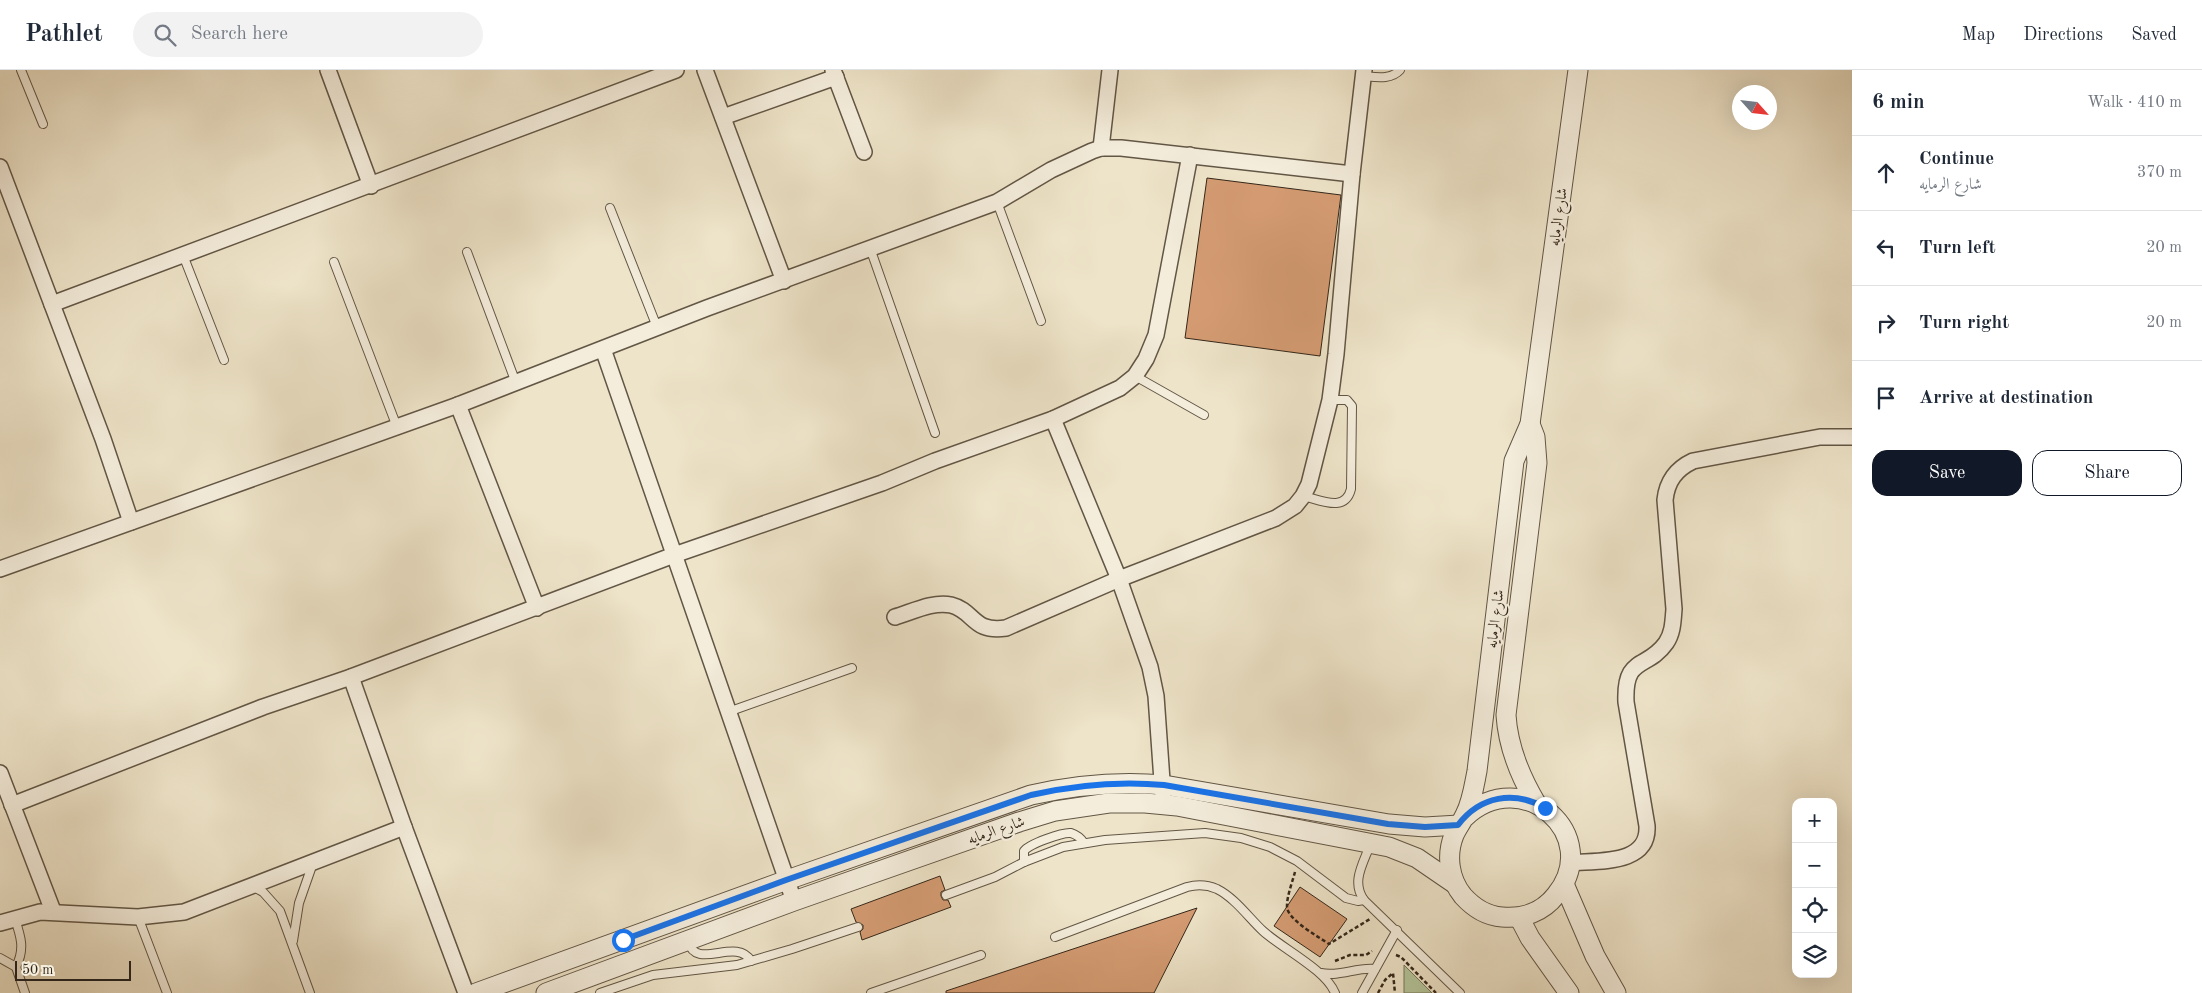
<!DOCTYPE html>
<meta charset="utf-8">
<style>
:root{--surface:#fff;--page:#f2f2f3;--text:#1f2937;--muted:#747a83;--line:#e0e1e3;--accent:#111827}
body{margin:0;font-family:"Old Standard TT",Amiri,serif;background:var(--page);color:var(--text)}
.controls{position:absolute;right:15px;bottom:15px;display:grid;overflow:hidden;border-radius:10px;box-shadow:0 5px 20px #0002}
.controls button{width:45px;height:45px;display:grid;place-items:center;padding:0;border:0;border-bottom:1px solid var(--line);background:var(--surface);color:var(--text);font:25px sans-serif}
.compass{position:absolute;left:1732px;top:15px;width:45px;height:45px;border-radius:50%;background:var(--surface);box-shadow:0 5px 20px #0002;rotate:117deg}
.scale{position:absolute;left:15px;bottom:12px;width:116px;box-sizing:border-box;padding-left:5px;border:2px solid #342619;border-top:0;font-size:14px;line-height:18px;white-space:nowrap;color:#342619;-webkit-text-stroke:4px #f4eddc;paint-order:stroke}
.stop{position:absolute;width:15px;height:15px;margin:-11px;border:4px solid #1a73e8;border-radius:50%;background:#fff}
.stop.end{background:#1a73e8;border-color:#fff;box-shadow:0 1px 5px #0008}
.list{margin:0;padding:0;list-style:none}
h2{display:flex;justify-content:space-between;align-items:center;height:65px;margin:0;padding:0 20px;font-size:21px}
h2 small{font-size:16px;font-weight:400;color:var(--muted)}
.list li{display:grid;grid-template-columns:32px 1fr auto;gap:15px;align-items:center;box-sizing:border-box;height:75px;padding:0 20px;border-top:1px solid var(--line)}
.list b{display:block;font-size:19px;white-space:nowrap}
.list p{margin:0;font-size:16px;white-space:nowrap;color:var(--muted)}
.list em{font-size:16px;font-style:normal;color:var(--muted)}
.actions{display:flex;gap:10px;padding:15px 20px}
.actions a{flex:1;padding:11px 0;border:1px solid var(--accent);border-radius:15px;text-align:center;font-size:18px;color:var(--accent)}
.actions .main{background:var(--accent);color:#fff}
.icon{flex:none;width:28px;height:28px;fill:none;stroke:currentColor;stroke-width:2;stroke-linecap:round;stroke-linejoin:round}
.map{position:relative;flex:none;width:1852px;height:923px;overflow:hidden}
header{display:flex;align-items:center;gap:30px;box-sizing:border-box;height:70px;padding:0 25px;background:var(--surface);border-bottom:1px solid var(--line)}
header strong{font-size:24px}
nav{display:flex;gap:28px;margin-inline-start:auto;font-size:18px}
.search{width:350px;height:45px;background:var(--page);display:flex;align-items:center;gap:12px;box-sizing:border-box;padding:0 18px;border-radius:28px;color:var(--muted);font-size:19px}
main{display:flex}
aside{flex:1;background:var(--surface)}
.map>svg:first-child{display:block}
.green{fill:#b4c59a;stroke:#74765a}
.building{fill:#d49b72;stroke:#342619}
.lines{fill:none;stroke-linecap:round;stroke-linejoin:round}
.service-casing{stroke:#625645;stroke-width:10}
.minor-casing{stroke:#625645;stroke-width:18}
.tertiary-casing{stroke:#625645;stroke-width:21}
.path{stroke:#342619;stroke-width:2.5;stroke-dasharray:4 2.5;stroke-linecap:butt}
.service{stroke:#f4eddc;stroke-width:8}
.minor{stroke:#f4eddc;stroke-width:15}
.tertiary{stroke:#f4eddc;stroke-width:19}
.route{stroke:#1a73e8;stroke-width:6}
.labels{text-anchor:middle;stroke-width:4.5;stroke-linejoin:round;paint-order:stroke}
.street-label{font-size:15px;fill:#342619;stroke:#f4eddc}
</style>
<header>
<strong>Pathlet</strong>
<div class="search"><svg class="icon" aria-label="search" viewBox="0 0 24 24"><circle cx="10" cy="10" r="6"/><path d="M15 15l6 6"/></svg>Search here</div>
<nav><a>Map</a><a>Directions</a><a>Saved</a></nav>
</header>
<main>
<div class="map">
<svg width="1852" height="923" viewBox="0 0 1852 923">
<rect width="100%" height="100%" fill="#eee4c9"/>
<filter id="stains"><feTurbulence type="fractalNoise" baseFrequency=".004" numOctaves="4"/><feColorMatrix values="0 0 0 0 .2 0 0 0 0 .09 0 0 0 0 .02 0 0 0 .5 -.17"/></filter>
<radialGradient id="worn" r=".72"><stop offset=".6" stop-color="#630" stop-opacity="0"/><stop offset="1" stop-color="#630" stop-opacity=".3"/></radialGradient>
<!-- green -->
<path class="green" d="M1404,895l28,28h-28z"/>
<!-- building -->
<g class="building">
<path d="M1207,108l134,17 -21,161 -135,-18z"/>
<path d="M940,806l5,14 -4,2v4l2,4h5l3,7 -89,33 -2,-8 3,-3v-4l-7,-3 -5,-13z"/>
<path d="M1300,817l47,32 -27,38 -46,-31z"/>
<path d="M1197,838l-43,85h-208v-2z"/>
</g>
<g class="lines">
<defs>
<g id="service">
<path d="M21,0l22,54"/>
<path d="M1363,6c13,1 28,4 37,-6"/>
<path d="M997,132l44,119"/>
<path d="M610,138l47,119"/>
<path d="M870,178l65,185"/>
<path d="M467,182l49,131"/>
<path d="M183,185l41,105"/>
<path d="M334,192l63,165"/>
<path d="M1135,306l69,39"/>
<path d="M1303,426c18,4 42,17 48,-7l1,-83 -5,-6h-17"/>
<path d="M728,642l124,-44"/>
<path d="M1370,775c-7,19 -19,37 -6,55l96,93"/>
<path d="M1024,792v-11c5,-7 39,-19 47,-18 6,2 10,5 13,10"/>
<path d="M252,816l11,6 17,19 30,82"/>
<path d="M946,825l49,-18 29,-15 39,-15 42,-7 100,-7 36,5 29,9 27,14 49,37 12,3 6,-1"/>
<path d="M138,847l29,76"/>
<path d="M15,849c6,18 10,30 1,48l9,26"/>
<path d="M1055,867l132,-50c11,-3 21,-2 30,2 18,9 32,29 46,42 20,18 63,39 72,62"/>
<path d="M293,871l6,-38 14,-40"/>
<path d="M688,871c8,31 48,-5 63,20"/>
<path d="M0,888l16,9"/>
<path d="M1321,903c19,4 35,-6 54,-4"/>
<path d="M600,923l53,-18 84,-10 55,-16 66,-22"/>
<path d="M871,923l110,-38"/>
<path d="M1362,923l35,-63"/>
</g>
<g id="minor">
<path d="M328,0l43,116"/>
<path d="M705,0l79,211"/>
<path d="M833,0l31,82"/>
<path d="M723,47l113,-40"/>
<path d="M1101,78l9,-78"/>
<path d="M0,97l103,272 28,83"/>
<path d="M52,234l624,-234"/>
<path d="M603,279l191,552"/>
<path d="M458,335l79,203"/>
<path d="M1053,349l66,160 31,88 6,29 7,99"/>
<path d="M0,499l458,-164 249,-97 290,-106 54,-32 41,-19 9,-3h20l231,26"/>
<path d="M895,547c17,-5 38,-16 56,-12 24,6 21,28 55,23l113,-49 157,-61 19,-12 8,-10 6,-12 21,-84 6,-46 16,-180 12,-104"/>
<path d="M351,607l53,150 62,166"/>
<path d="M0,703l53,138"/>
<path d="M12,735l251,-98 88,-30 323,-122 208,-72 53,-22 118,-42 67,-31 15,-12 11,-17 10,-24 34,-180"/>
<path d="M1569,793c28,-3 80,3 78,-37l-21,-124c-2,-47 21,-32 40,-59 7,-10 7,-22 8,-34l-9,-109c2,-19 11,-31 28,-39l127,-24h32"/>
<path d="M0,853l40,-11 98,5 46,-5 220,-85"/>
</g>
<g id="tertiary">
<path d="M1530,354l5,13 2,26 -31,252c2,32 14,61 30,88"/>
<path d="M1465,747c58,-54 139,19 91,78 -13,17 -33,24 -54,22 -15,-1 -29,-10 -39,-21 -14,-17 -17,-41 -9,-61 3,-7 8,-13 11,-20 7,-13 9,-29 12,-44l37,-310 16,-37 48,-354"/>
<path d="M1564,814l31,72 21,37"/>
<path d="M1519,847l11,21 39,55"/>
<path d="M476,923l311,-113 244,-85c44,-10 88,-14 133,-10l225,39 36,3 34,-2"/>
<path d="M546,923l248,-92 225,-79 36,-11 54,-8h36l32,3 212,41 28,11 38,26"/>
</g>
</defs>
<!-- service casing -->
<use href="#service" class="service-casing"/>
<!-- minor casing -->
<use href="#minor" class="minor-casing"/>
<!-- tertiary casing -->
<use href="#tertiary" class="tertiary-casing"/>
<!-- path -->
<g class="path">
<path d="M1295,802c-3,11 -8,24 -8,34 -1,13 32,31 42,38l41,-25"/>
<path d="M1396,885l5,2 35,36"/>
<path d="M1335,891l15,-6h16l6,-4"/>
<path d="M1378,923l7,-13 8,-7 2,20"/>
</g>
<!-- service -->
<use href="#service" class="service"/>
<!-- minor -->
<use href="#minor" class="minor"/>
<!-- tertiary -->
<use href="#tertiary" class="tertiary"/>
</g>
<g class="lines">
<!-- route -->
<path class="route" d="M623,870l163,-60 245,-85c44,-10 88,-14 133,-10l224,39 37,3 33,-2c22,-29 56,-35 87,-17"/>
</g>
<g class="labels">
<!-- street labels -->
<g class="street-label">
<text transform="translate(1558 147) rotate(-82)" y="5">شارع الرمايه</text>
<text transform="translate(1495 549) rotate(-83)" y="5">شارع الرمايه</text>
<text transform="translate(996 760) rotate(-19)" y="5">شارع الرمايه</text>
</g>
</g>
<rect width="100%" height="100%" filter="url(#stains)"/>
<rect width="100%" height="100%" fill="url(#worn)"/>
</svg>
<div class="controls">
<button>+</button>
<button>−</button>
<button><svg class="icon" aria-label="locate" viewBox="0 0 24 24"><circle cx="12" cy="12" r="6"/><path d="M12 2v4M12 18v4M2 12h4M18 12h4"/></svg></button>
<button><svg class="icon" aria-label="layers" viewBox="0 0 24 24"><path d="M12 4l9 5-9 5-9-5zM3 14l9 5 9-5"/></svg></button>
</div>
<svg class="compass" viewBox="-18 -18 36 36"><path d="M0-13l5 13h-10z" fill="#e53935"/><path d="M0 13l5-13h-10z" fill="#747a83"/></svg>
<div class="scale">50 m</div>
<div class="stop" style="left:623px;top:870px"></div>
<div class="stop end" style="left:1545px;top:738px"></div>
</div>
<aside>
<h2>6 min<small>Walk · 410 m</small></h2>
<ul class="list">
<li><svg class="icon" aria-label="ahead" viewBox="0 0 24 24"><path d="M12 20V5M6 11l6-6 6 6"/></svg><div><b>Continue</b><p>شارع الرمايه</p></div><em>370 m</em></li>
<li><svg class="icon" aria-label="left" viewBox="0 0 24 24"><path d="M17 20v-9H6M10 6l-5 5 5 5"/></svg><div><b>Turn left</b></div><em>20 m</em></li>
<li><svg class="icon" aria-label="right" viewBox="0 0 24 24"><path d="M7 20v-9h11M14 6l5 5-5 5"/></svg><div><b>Turn right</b></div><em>20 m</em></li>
<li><svg class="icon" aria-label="arrive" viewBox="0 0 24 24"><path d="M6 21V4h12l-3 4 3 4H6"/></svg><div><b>Arrive at destination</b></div></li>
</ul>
<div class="actions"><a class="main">Save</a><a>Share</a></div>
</aside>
</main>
